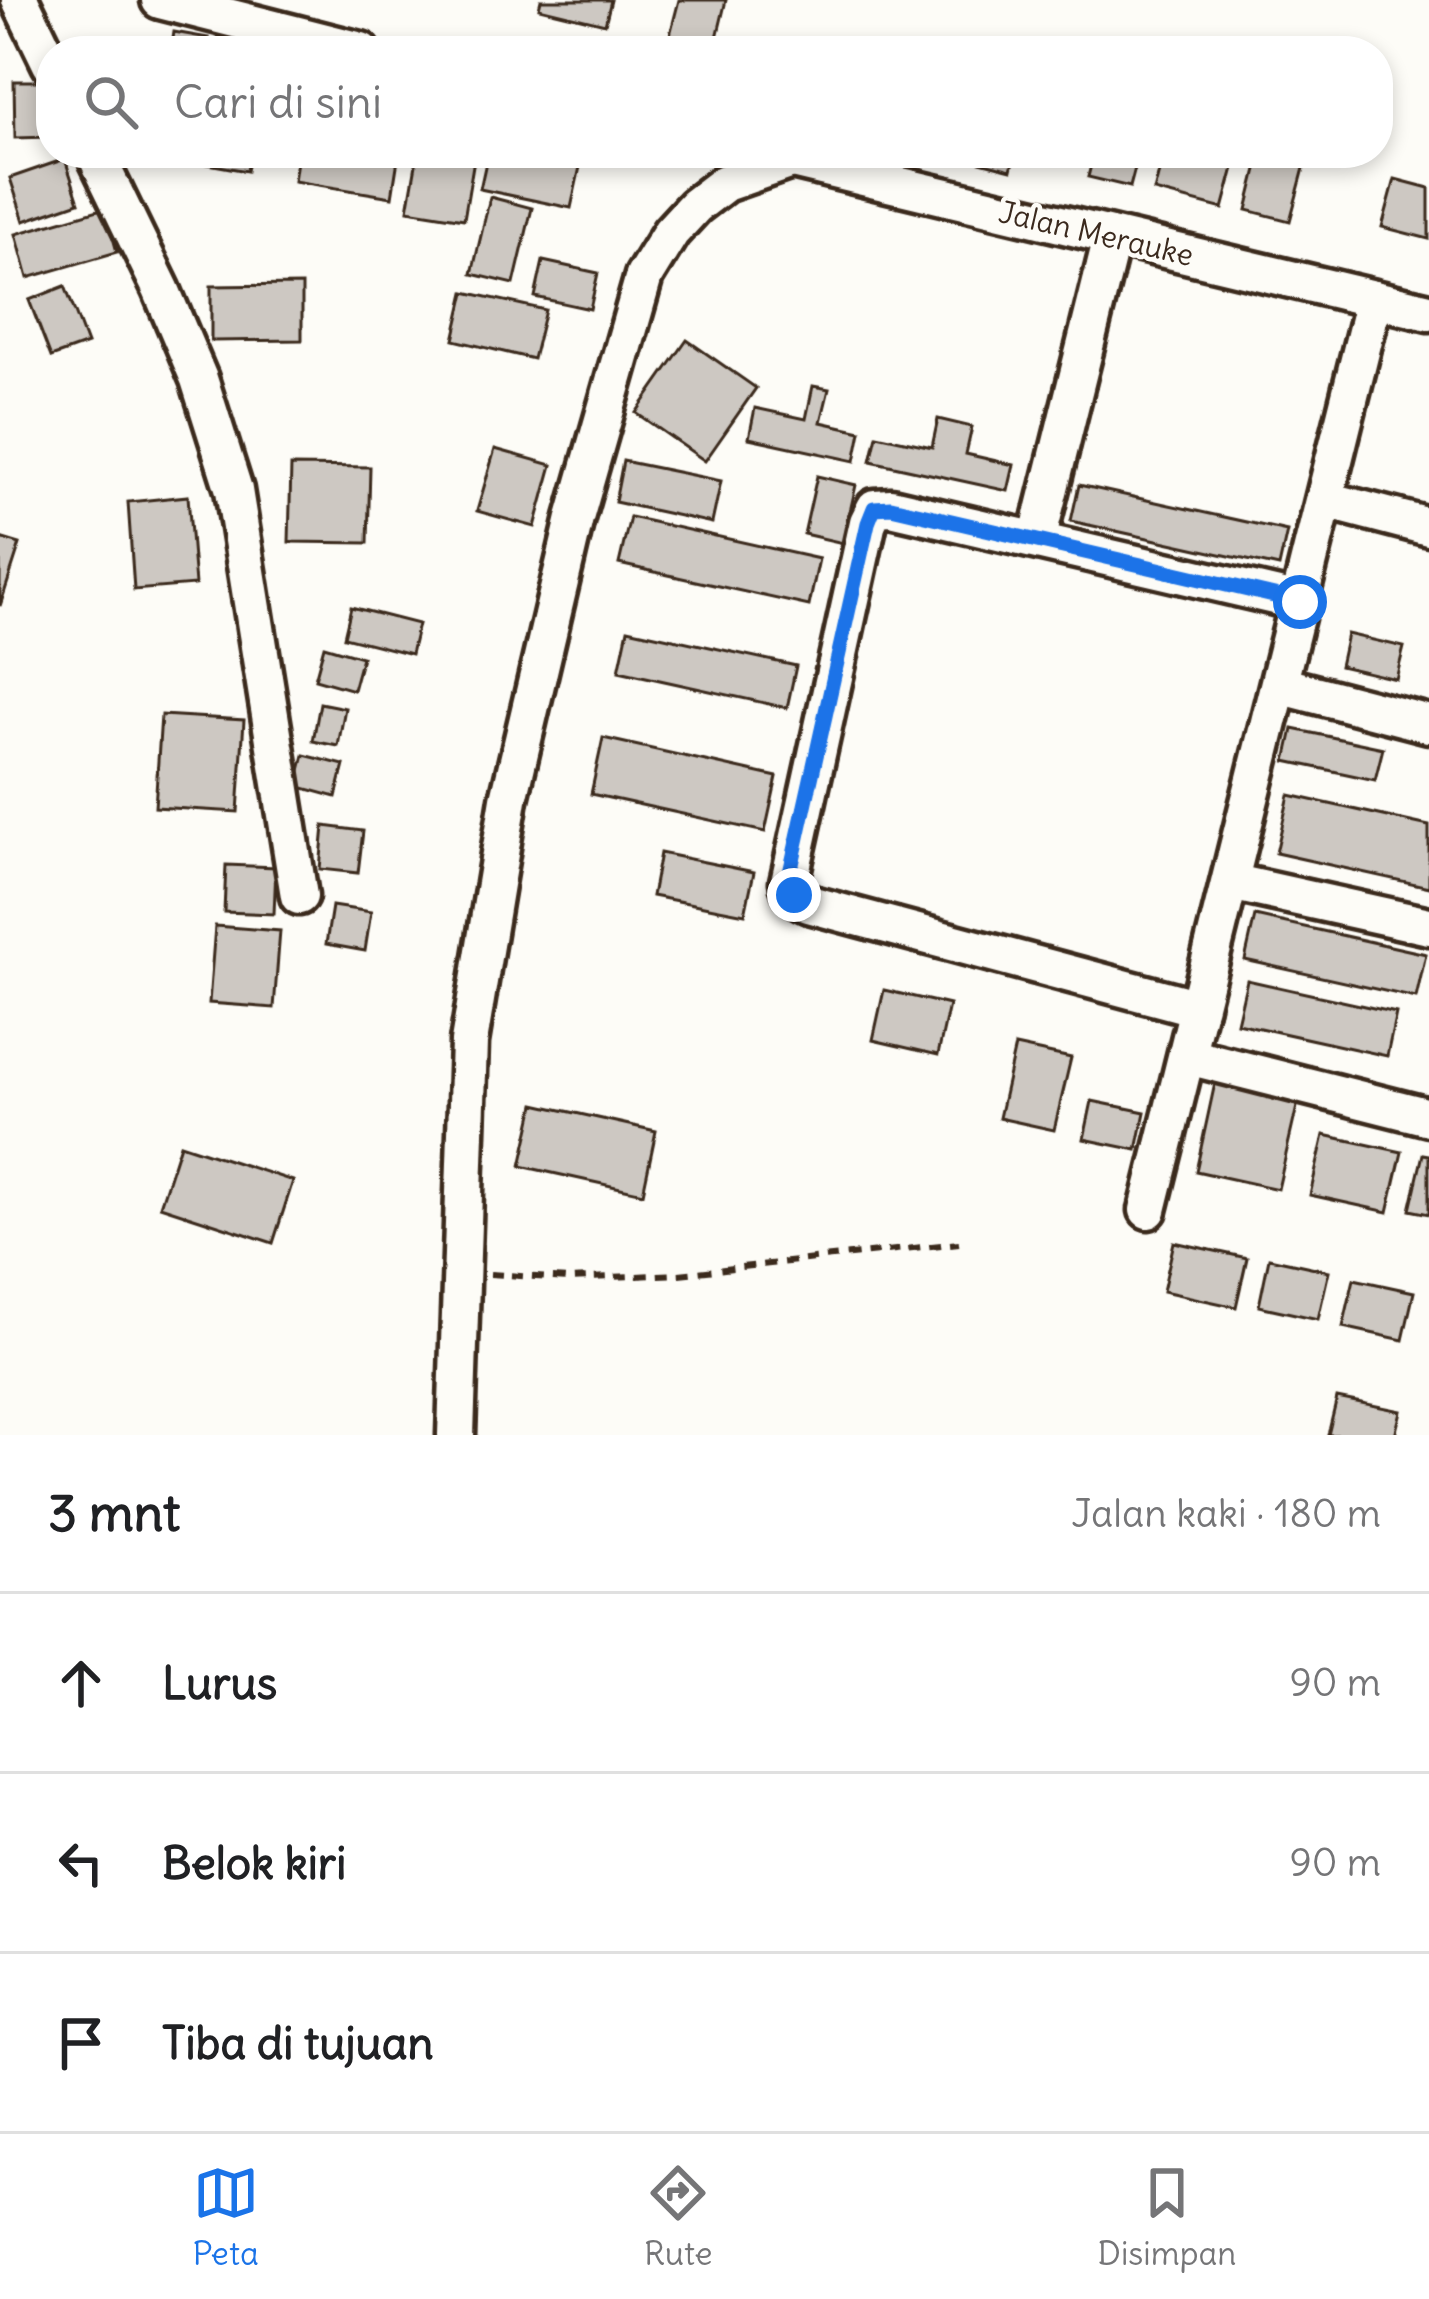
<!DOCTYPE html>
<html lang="id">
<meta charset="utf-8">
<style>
:root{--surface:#fff;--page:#f6f6f6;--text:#202124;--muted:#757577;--line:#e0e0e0;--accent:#1a73e8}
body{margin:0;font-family:Delius,sans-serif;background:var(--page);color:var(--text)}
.stop{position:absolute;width:36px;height:36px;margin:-27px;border:9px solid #1a73e8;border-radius:50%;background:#fff}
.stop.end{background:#1a73e8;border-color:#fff;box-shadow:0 3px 12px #0008}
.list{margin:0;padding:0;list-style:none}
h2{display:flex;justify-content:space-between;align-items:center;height:156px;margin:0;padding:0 48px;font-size:51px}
h2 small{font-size:39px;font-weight:400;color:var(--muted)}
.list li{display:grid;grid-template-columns:78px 1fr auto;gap:36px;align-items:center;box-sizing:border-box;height:180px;padding:0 48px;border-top:3px solid var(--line)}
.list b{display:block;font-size:45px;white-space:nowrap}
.list em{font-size:39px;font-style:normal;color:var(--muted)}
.icon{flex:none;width:66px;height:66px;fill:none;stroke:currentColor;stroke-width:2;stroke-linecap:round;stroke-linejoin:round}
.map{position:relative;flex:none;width:1429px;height:1435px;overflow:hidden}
.search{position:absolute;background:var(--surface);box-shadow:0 6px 18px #0003;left:36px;right:36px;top:36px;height:132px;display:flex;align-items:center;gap:30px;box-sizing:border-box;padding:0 42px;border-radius:48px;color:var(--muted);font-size:45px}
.sheet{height:696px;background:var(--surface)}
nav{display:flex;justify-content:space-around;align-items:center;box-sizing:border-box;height:168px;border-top:3px solid var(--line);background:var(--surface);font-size:33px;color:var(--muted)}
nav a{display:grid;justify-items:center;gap:6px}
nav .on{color:var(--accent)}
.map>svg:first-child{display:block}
.building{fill:#cdc8c2;stroke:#3b2a1e;stroke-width:3}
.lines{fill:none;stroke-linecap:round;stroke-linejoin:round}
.minor-casing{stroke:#3b2a1e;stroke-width:45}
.path{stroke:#3b2a1e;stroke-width:6;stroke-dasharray:12 9;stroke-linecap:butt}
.minor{stroke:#fdfcf7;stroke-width:36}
.route{stroke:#1a73e8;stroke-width:15}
.labels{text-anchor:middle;stroke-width:9;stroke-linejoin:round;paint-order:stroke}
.street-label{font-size:30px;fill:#3b2a1e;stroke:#fdfcf7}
</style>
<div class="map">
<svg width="1429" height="1435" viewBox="0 0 1429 1435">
<rect width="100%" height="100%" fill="#fdfcf7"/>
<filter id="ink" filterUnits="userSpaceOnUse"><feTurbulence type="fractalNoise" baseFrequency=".00833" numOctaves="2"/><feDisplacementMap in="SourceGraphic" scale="24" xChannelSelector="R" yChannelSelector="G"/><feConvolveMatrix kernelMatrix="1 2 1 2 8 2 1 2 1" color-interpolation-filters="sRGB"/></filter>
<g filter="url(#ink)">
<!-- building -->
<g class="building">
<path d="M541,0h70l-6,24 -66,-16z"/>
<path d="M679,0h47l-11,46 -45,-11z"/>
<path d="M174,32l34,6 -3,13h-34z"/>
<path d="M14,81h37v56l-36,1z"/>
<path d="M199,153h51l-3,18 -50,-9z"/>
<path d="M298,153h101l-7,44 -98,-16z"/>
<path d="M418,153h57l-11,66 -56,-9z"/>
<path d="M488,153h95l-12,55 -91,-19z"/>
<path d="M957,153h58l-4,17 -54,-14z"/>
<path d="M1094,153h45l-9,34 -42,-10z"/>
<path d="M1164,153h74l-15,56 -69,-18z"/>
<path d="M1261,153h47l-18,68 -43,-11z"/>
<path d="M65,159l14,43 -55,19 -14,-43z"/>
<path d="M1395,179l34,9v51l-47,-12z"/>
<path d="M490,197l42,11 -18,76 -42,-10z"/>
<path d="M105,208l12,44 -89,26 -12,-44z"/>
<path d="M543,261l55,12 -8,36 -55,-12z"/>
<path d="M302,285v55l-91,1v-55z"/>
<path d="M65,286l22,58 -36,13 -22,-57z"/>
<path d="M465,292l80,18 -12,49 -79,-19z"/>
<path d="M687,340l69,48 -51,73 -69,-48z"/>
<path d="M813,386l16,3 -8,33 40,9 -6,30 -106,-23 6,-30 51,11z"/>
<path d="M938,419l34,8 -6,27 48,11 -6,26 -137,-30 6,-26 55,12z"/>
<path d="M495,449l57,16 -17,62 -58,-16z"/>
<path d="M623,461l98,20 -9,42 -97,-21z"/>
<path d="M291,466l79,1 -2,76 -79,-1z"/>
<path d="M817,476l39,9 -13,58 -39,-9z"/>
<path d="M1079,485l208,46 -8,36 -208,-46z"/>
<path d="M188,496l7,89 -61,5 -6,-88z"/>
<path d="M630,517l189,42 -10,47 -190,-42z"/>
<path d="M0,538l20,6 -20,62z"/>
<path d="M351,607l67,17 -7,30 -67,-17z"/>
<path d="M628,629l168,37 -9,42 -168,-37z"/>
<path d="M1347,634l57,13 -8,32 -56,-13z"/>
<path d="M324,646l38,11 -9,33 -38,-11z"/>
<path d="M320,703l25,5 -7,38 -25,-5z"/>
<path d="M161,715l83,5 -6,92 -83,-5z"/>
<path d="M1293,729l90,19 -8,32 -89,-19z"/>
<path d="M603,738l174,39 -12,55 -174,-38z"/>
<path d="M304,755l40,10 -8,32 -40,-11z"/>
<path d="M1289,795l140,31v61l-153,-34z"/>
<path d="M324,826l39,5 -5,42 -38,-4z"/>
<path d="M660,853l94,19 -9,42 -93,-18z"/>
<path d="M226,865l50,2 -2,47 -50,-2z"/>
<path d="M332,906l39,6 -6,39 -39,-7z"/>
<path d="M1255,916l171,38 -10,44 -171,-38z"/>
<path d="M215,926l65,5 -6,77 -65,-5z"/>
<path d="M1247,980l149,33 -9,43 -150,-33z"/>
<path d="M884,990l65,15 -11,50 -65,-15z"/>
<path d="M1015,1046l56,12 -17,72 -55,-12z"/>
<path d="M1215,1083l83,19 -20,87 -82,-18z"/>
<path d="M1092,1101l53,11 -8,38 -53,-11z"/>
<path d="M535,1104l121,27 -13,62 -122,-27z"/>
<path d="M1324,1135l78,17 -14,60 -78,-17z"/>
<path d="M180,1144l113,37 -20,62 -113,-37z"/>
<path d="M1423,1154l6,1v59l-19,-4z"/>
<path d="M1174,1242l73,16 -11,49 -73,-16z"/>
<path d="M1269,1258l60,13 -11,48 -59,-13z"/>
<path d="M1354,1279l60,13 -11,48 -60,-13z"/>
<path d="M1337,1398l64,13 -6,24h-67z"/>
</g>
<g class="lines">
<defs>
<g id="minor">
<path d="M20,0l31,64"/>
<path d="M160,0l201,51"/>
<path d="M95,153l66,136 38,90 35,111 65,406"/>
<path d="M767,154l662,158"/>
<path d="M1326,500l103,27"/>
<path d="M1037,540l75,-302"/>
<path d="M1279,685l150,39"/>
<path d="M1230,882l199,44"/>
<path d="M1198,1008l-389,-104c-11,-5 -19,-9 -20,-22l79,-360 7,-14 16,-1 409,95"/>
<path d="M1188,1056l241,61"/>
<path d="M1148,1210l226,-911"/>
<path d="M456,1435l13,-393 40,-243 66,-281 69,-242 27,-44 24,-26 30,-23 66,-23"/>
</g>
</defs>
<!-- minor casing -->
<use href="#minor" class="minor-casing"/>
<!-- path -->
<path class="path" d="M490,1274l77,5 112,-5 280,-31"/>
<!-- minor -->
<use href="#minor" class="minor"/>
</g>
</g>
<g class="lines" filter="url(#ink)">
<!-- route -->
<path class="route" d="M794,895l-6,-13 80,-359 6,-15 17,-1 409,95"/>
</g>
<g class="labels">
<!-- street labels -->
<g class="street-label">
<text transform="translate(1096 234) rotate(13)" y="10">Jalan Merauke</text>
</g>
</g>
</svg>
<div class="stop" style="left:1300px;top:602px"></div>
<div class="stop end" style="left:794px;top:895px"></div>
<div class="search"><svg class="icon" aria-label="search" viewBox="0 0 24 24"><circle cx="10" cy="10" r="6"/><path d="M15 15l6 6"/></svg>Cari di sini</div>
</div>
<section class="sheet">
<h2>3 mnt<small>Jalan kaki · 180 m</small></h2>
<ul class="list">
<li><svg class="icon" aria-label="ahead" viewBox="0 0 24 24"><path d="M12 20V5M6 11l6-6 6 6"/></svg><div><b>Lurus</b></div><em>90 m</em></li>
<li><svg class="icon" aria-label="left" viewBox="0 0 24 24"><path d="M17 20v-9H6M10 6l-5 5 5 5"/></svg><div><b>Belok kiri</b></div><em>90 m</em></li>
<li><svg class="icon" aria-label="arrive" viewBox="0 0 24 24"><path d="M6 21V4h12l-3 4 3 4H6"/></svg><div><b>Tiba di tujuan</b></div></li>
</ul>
</section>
<nav>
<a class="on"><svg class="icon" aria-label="map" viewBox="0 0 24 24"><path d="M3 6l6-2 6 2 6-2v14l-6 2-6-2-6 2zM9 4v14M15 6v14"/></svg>Peta</a>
<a><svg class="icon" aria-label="directions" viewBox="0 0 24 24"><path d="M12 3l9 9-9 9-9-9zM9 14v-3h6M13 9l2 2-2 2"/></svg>Rute</a>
<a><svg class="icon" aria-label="saved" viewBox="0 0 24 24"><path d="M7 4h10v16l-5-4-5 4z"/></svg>Disimpan</a>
</nav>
